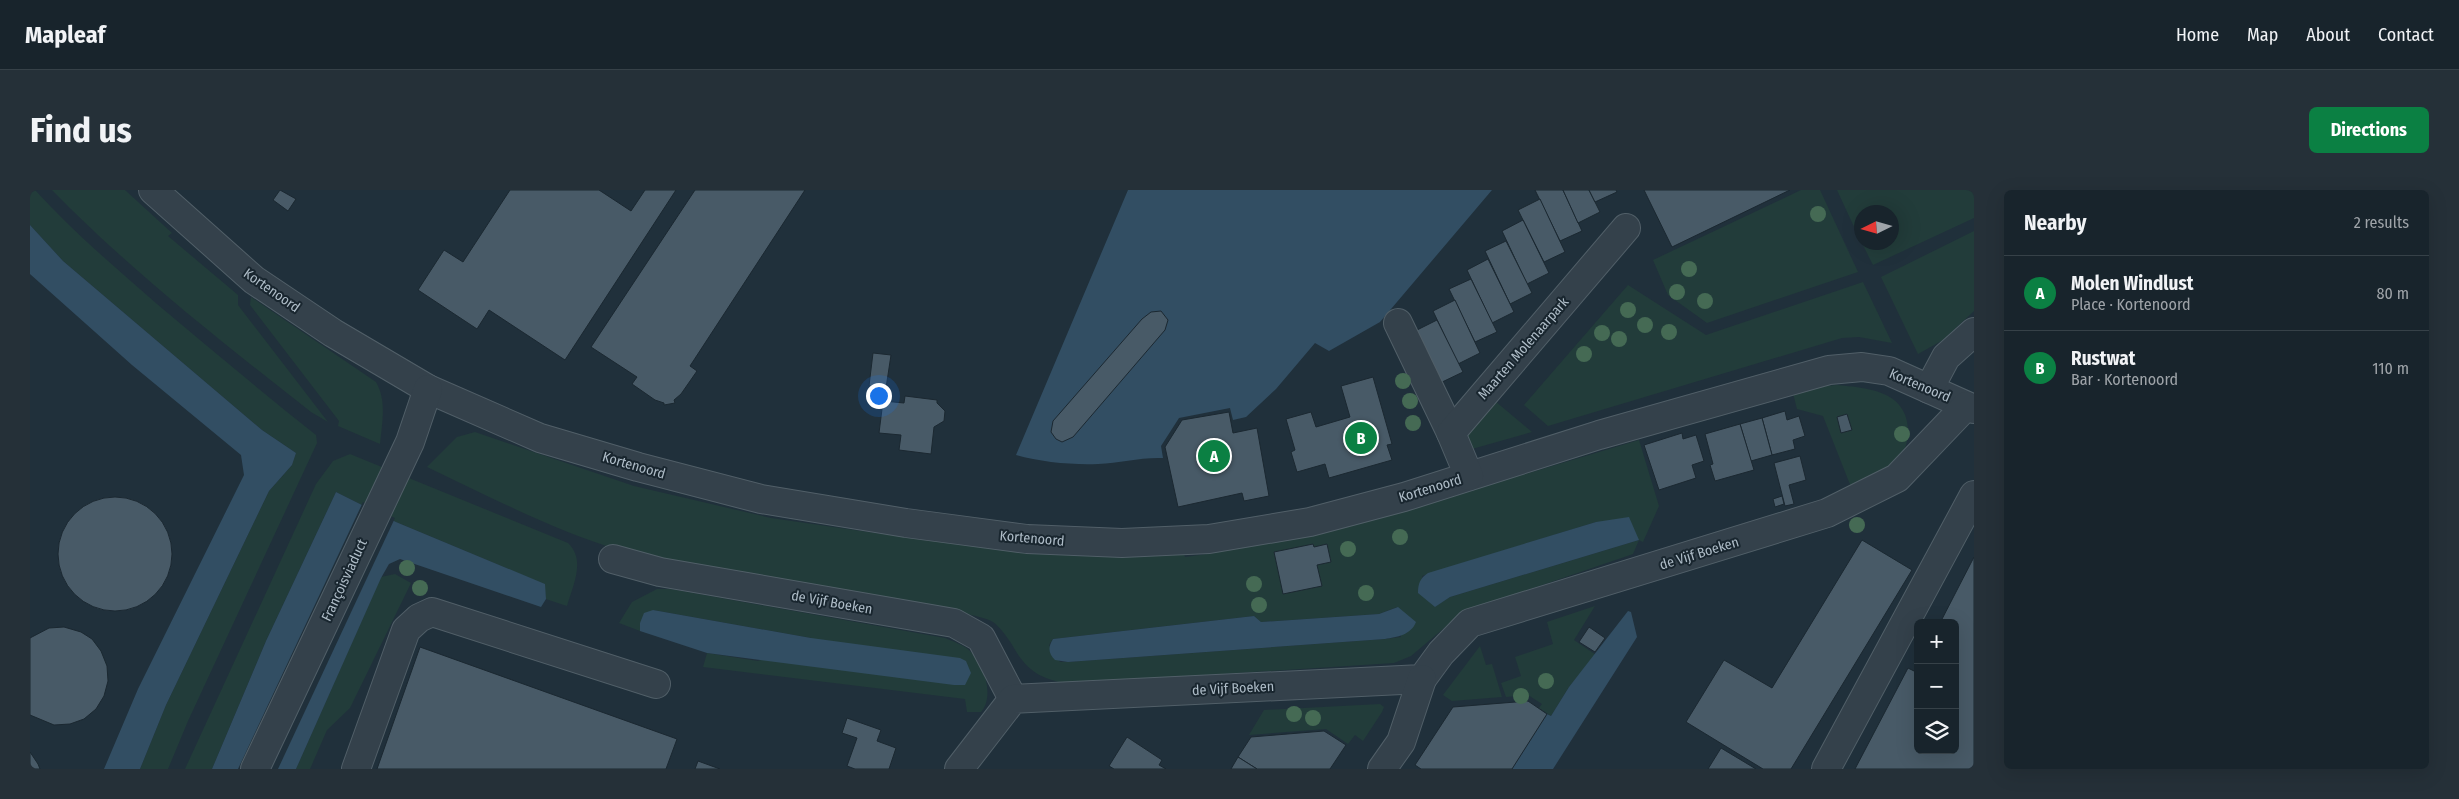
<!DOCTYPE html>
<meta charset="utf-8">
<style>
:root{--surface:#18242c;--page:#253038;--text:#f1f3f6;--muted:#9fa4a9;--line:#364148;--accent:#0b8043}
body{margin:0;font-family:"Fira Sans Condensed",sans-serif;background:var(--page);color:var(--text)}
.controls{position:absolute;right:15px;bottom:15px;display:grid;overflow:hidden;border-radius:8px;box-shadow:0 5px 20px #0002}
.controls button{width:45px;height:45px;display:grid;place-items:center;padding:0;border:0;border-bottom:1px solid var(--line);background:var(--surface);color:var(--text);font:25px sans-serif}
.compass{position:absolute;left:1824px;top:15px;width:45px;height:45px;border-radius:50%;background:var(--surface);box-shadow:0 5px 20px #0002;rotate:265deg}
.you{position:absolute;left:848px;top:205px;width:18px;height:18px;margin:-12px;border:4px solid #fff;border-radius:50%;background:#1a73e8;box-shadow:0 0 0 8px #1a73e833}
.badge{display:grid;place-items:center;width:32px;height:32px;border-radius:50%;background:var(--accent);color:#fff;font-size:16px;font-weight:700}
.pin{position:absolute;translate:-50% -50%;border:2px solid #fff;box-shadow:0 1px 5px #0006}
.list{margin:0;padding:0;list-style:none}
h2{display:flex;justify-content:space-between;align-items:center;height:65px;margin:0;padding:0 20px;font-size:21px}
h2 small{font-size:16px;font-weight:400;color:var(--muted)}
.list li{display:grid;grid-template-columns:32px 1fr auto;gap:15px;align-items:center;box-sizing:border-box;height:75px;padding:0 20px;border-top:1px solid var(--line)}
.list b{display:block;font-size:19px;white-space:nowrap}
.list p{margin:0;font-size:16px;white-space:nowrap;color:var(--muted)}
.list em{font-size:16px;font-style:normal;color:var(--muted)}
.icon{flex:none;width:28px;height:28px;fill:none;stroke:currentColor;stroke-width:2;stroke-linecap:round;stroke-linejoin:round}
.map{position:relative;flex:none;width:1944px;height:579px;overflow:hidden;border-radius:8px}
header{display:flex;align-items:center;gap:30px;box-sizing:border-box;height:70px;padding:0 25px;background:var(--surface);border-bottom:1px solid var(--line)}
header strong{font-size:24px}
nav{display:flex;gap:28px;margin-inline-start:auto;font-size:18px}
.intro{display:flex;align-items:center;justify-content:space-between;box-sizing:border-box;height:120px;padding:0 30px}
h1{margin:0;font-size:35px}
.button{padding:12px 22px;border-radius:8px;background:var(--accent);color:#fff;font-size:18px;font-weight:700}
main{display:flex;gap:30px;padding:0 30px}
aside{flex:1;background:var(--surface);border-radius:8px;box-shadow:0 5px 20px #0002}
.map>svg:first-child{display:block}
.green{fill:#223c3a;fill-rule:evenodd}
.water{fill:#324e63}
.pier{fill:#20303b}
.building{fill:#485a67;stroke:#1b2831}
.lines{fill:none;stroke-linecap:round;stroke-linejoin:round}
.minor-casing{stroke:#515f68;stroke-width:30}
.minor{stroke:#34414b;stroke-width:28}
.tree{fill:#456a54}
.labels{text-anchor:middle;stroke-width:4;stroke-linejoin:round;paint-order:stroke}
.street-label{font-size:14px;fill:#aebcc7;stroke:#19262f}
</style>
<header>
<strong>Mapleaf</strong>
<nav><a>Home</a><a>Map</a><a>About</a><a>Contact</a></nav>
</header>
<div class="intro"><h1>Find us</h1><a class="button">Directions</a></div>
<main>
<div class="map">
<svg width="1944" height="579" viewBox="0 0 1944 579">
<rect width="100%" height="100%" fill="#20303b"/>
<!-- green -->
<g class="green">
<path d="M0,0h5c38,42 80,77 122,114 52,44 105,88 159,131l1,8 -129,278 -20,48h-28l26,-64 103,-214 23,-26 4,-12 -34,-23 -199,-169 -33,-36z"/>
<path d="M22,0h73l47,43 -4,3 70,59v10l90,117 -17,-10c-89,-70 -180,-141 -259,-222z"/>
<path d="M1771,0h19l38,82 -151,51 -39,-28 -15,-35z"/>
<path d="M1807,0h137v28l-101,47 -11,-22 30,-1v-30h-30l-1,30z"/>
<path d="M1944,41v80l-31,29 -25,14 -37,-77z"/>
<path d="M1833,92l29,61 -33,-6 -17,1 -294,88 -24,-21 104,-120 78,50z"/>
<path d="M221,107l125,85c11,19 6,41 4,62l-42,-18 1,-5 -89,-116z"/>
<path d="M1807,195c30,3 68,5 71,43 1,11 -3,24 -10,32 -11,13 -33,20 -47,27l-28,-71 -26,-7 -4,-16 23,-6z"/>
<path d="M1465,211l37,31 -60,17 -7,-12z"/>
<path d="M445,242l159,54 137,32 111,16 157,18 144,-1 2,6 30,-4v-5l180,-35 244,-73 20,66 -16,36 -4,-2 -6,14 -170,58 -52,44 -17,7 -326,21c-30,-6 -42,-14 -57,-41 -5,-7 -11,-16 -18,-21 -7,-4 -18,-6 -26,-8l-348,-64c-66,-20 -129,-53 -192,-83l30,-30zM1566,332l43,18 -189,57 -15,10 -13,-31zM1367,417l4,30 -16,2 -317,23h-8l-11,-17 4,-6 201,-23 7,6 118,-8z"/>
<path d="M320,264l218,89c18,17 5,42 -1,63l-21,-7 -2,-15 -148,-62 -60,-30 -70,149 -54,128h-27l131,-285 17,-23z"/>
<path d="M365,384l16,9 -61,125 -23,22 -17,39h-14l85,-192z"/>
<path d="M627,399h14l274,49c7,3 19,7 25,13 14,13 25,45 11,61h-14l-2,-13 -262,-32 4,-14 51,8 53,-23 -158,-28 -13,13v8l-21,-8 13,-21z"/>
<path d="M1565,416l-21,34 22,15 -27,32 -18,29 -12,-8 3,-4 -14,-9 -22,2 -5,-14 20,-7 -6,-19 38,-13 -6,-22z"/>
<path d="M1450,456l6,19 6,-1 10,33 -50,4 -9,-6z"/>
<path d="M1350,514l4,3 -2,5 -19,29 -8,-6 -7,9 -22,-15 -77,6 15,-25z"/>
</g>
<!-- water -->
<g class="water">
<path d="M1098,0h364l-112,132 -51,29 -14,-8 -39,46 -30,28 -13,3 -3,-12 -51,10 -18,28 2,12c-22,-1 -43,5 -65,6 -27,1 -57,-2 -82,-9z"/>
<path d="M0,35l33,36 199,169 34,23 -4,12 -23,26 -103,214 -26,64h-36l34,-80 106,-214 -3,-20 -109,-90 -102,-91z"/>
<path d="M306,302l60,30 149,62 1,15 -5,8 -141,-48 -11,5 -8,14 -85,191h-84l54,-128z"/>
<path d="M1599,327l10,23 -189,57 -15,10 -17,-14c0,-9 2,-15 10,-20l168,-51z"/>
<path d="M1368,417l18,15c-5,13 -19,15 -31,17l-317,23 -13,-2c-7,-7 -7,-13 -2,-21l201,-23 7,6 118,-8z"/>
<path d="M623,420l158,28 149,20 6,3 5,12 -6,12h-11l-247,-32 -67,-22v-8l4,-10z"/>
<path d="M1598,421l3,1 6,25 -84,132h-41l35,-55 4,2 18,-29z"/>
</g>
<!-- pier -->
<path class="pier" d="M333,312l32,16 -117,251h-40z"/>
<!-- building -->
<g class="building">
<path d="M250,0l16,9 -8,12 -15,-11z"/>
<path d="M480,0h89l32,21 14,-21h31l-111,170 -76,-50 -12,19 -59,-39 26,-40 19,12z"/>
<path d="M665,0h110l-115,176 7,5 -16,23 -7,6 1,3 -11,2v-2l-9,-3 -23,-16 5,-7 -46,-30z"/>
<path d="M1505,0h28l19,41 -22,10z"/>
<path d="M1533,0h26l11,22 -22,11z"/>
<path d="M1559,0h27l1,2 -22,10z"/>
<path d="M1614,0h146l-118,57z"/>
<path d="M1510,9l25,53 -21,10 -26,-52z"/>
<path d="M1493,30l26,53 -22,11 -25,-53z"/>
<path d="M1476,51l26,52 -22,11 -25,-53z"/>
<path d="M1458,69l26,53 -22,11 -25,-53z"/>
<path d="M1441,89l26,53 -22,10 -26,-53z"/>
<path d="M1425,110l25,53 -22,11 -25,-53z"/>
<path d="M1131,121l7,9 -3,10 -92,107 -11,5 -6,-3 -5,-7 2,-11 89,-102 9,-7z"/>
<path d="M1407,130l26,52 -25,12 -25,-52z"/>
<path d="M843,163l18,2 -5,33 -17,-2z"/>
<path d="M1343,187l19,67 -5,1 5,15 -63,18 -4,-14 -28,8 -6,-20 4,-2 -9,-31 25,-7 5,15 34,-10 -9,-31z"/>
<path d="M875,206l32,4v3l8,8 -1,10 -10,6 -3,27 -32,-4 2,-15 -22,-2 4,-32 21,2z"/>
<path d="M1755,221l2,9 12,-4 6,20 -12,4 2,9 -23,6 -10,-37z"/>
<path d="M1199,222l4,21 24,-5 12,68 -25,5 -2,-8 -64,14 -13,-60 17,-27z"/>
<path d="M1817,224l5,16 -11,3 -4,-16z"/>
<path d="M1732,228l10,37 -21,6 -11,-37z"/>
<path d="M1710,234l14,46 -39,11 -5,-16 3,-1 -8,-30z"/>
<path d="M1652,243l1,6 13,-4 8,26 -12,4 4,13 -37,12 -15,-45z"/>
<path d="M1770,266l6,24 -17,5 5,19 -9,2 -11,-43z"/>
<path d="M1752,306l2,8 -9,3 -2,-8z"/>
<circle cx="85" cy="364" r="57"/>
<path d="M1832,350l50,30 -121,199h-28l-77,-47 38,-62 48,28z"/>
<path d="M1283,354l1,3 13,-3 4,18 -14,3 5,21 -39,8 -9,-42z"/>
<path d="M1944,367v212h-119l53,-101 6,3 4,-7v86h37v-127h-15z"/>
<path d="M34,437l17,5 11,7 9,12 6,15 1,15 -4,15 -8,13 -12,10 -14,5 -16,1 -24,-10v-77l19,-10z"/>
<path d="M1559,437l16,11 -10,14 -16,-10z"/>
<path d="M390,457l257,92 -11,30h-289z"/>
<path d="M1498,511l19,13 -35,55h-91l-6,-4 38,-58z"/>
<path d="M817,528l34,12 -4,11 19,7 -7,21h-34l-8,-3 10,-28 -15,-5z"/>
<path d="M1294,541l22,14 -16,24h-73l-19,-12 13,-20z"/>
<path d="M1097,547l35,23 -3,5 7,4h-52l-5,-3z"/>
<path d="M1691,558l35,21h-48z"/>
<path d="M0,562l8,12 2,5h-10z"/>
<path d="M1208,567l19,12h-26z"/>
<path d="M668,571l22,8h-25z"/>
</g>
<g class="lines">
<defs>
<g id="minor">
<path d="M123,0l101,90 79,53 95,56 112,49 98,29 123,32 145,24 121,16 95,4 87,-4 101,-17 94,-25 195,-62 230,-65 33,-3 27,4 85,38"/>
<path d="M1368,133l53,110"/>
<path d="M1899,199l17,-32 28,-25"/>
<path d="M1439,286l-18,-43 175,-205"/>
<path d="M583,369l47,13 294,51 27,15 32,61"/>
<path d="M225,579l155,-327 18,-53"/>
<path d="M326,579l50,-139 13,-12 13,-6 224,72"/>
<path d="M929,579l54,-70 409,-20 19,-26 29,-30 357,-110 70,-35 69,-72"/>
<path d="M1352,579l19,-27 21,-63"/>
<path d="M1796,579l148,-274"/>
</g>
</defs>
<!-- minor casing -->
<use href="#minor" class="minor-casing"/>
<!-- minor -->
<use href="#minor" class="minor"/>
</g>
<!-- trees -->
<g class="tree">
<circle cx="1788" cy="24" r="8"/>
<circle cx="1659" cy="79" r="8"/>
<circle cx="1647" cy="102" r="8"/>
<circle cx="1675" cy="111" r="8"/>
<circle cx="1598" cy="120" r="8"/>
<circle cx="1615" cy="135" r="8"/>
<circle cx="1639" cy="142" r="8"/>
<circle cx="1572" cy="143" r="8"/>
<circle cx="1589" cy="149" r="8"/>
<circle cx="1554" cy="164" r="8"/>
<circle cx="1373" cy="191" r="8"/>
<circle cx="1380" cy="211" r="8"/>
<circle cx="1383" cy="233" r="8"/>
<circle cx="1872" cy="244" r="8"/>
<circle cx="1827" cy="335" r="8"/>
<circle cx="1370" cy="347" r="8"/>
<circle cx="1318" cy="359" r="8"/>
<circle cx="377" cy="378" r="8"/>
<circle cx="1224" cy="394" r="8"/>
<circle cx="390" cy="398" r="8"/>
<circle cx="1336" cy="403" r="8"/>
<circle cx="1229" cy="415" r="8"/>
<circle cx="1516" cy="491" r="8"/>
<circle cx="1491" cy="506" r="8"/>
<circle cx="1264" cy="524" r="8"/>
<circle cx="1283" cy="528" r="8"/>
</g>
<g class="labels">
<!-- street labels -->
<g class="street-label">
<text transform="translate(242 100) rotate(35)" y="5">Kortenoord</text>
<text transform="translate(1493 158) rotate(-49)" y="5">Maarten Molenaarpark</text>
<text transform="translate(1890 195) rotate(23)" y="5">Kortenoord</text>
<text transform="translate(604 275) rotate(16)" y="5">Kortenoord</text>
<text transform="translate(1400 298) rotate(-17)" y="5">Kortenoord</text>
<text transform="translate(1002 348) rotate(5)" y="5">Kortenoord</text>
<text transform="translate(1669 363) rotate(-17)" y="5">de Vijf Boeken</text>
<text transform="translate(314 390) rotate(-65)" y="5">Françoisviaduct</text>
<text transform="translate(802 412) rotate(10)" y="5">de Vijf Boeken</text>
<text transform="translate(1203 498) rotate(-3)" y="5">de Vijf Boeken</text>
</g>
</g>
</svg>
<div class="controls">
<button>+</button>
<button>−</button>
<button><svg class="icon" aria-label="layers" viewBox="0 0 24 24"><path d="M12 4l9 5-9 5-9-5zM3 14l9 5 9-5"/></svg></button>
</div>
<svg class="compass" viewBox="-18 -18 36 36"><path d="M0-13l5 13h-10z" fill="#e53935"/><path d="M0 13l5-13h-10z" fill="#9fa4a9"/></svg>
<div class="you"></div>
<div class="pin badge" style="left:1184px;top:266px">A</div>
<div class="pin badge" style="left:1331px;top:248px">B</div>
</div>
<aside>
<h2>Nearby<small>2 results</small></h2>
<ul class="list">
<li><span class="badge">A</span><div><b>Molen Windlust</b><p>Place · Kortenoord</p></div><em>80 m</em></li>
<li><span class="badge">B</span><div><b>Rustwat</b><p>Bar · Kortenoord</p></div><em>110 m</em></li>
</ul>
</aside>
</main>
